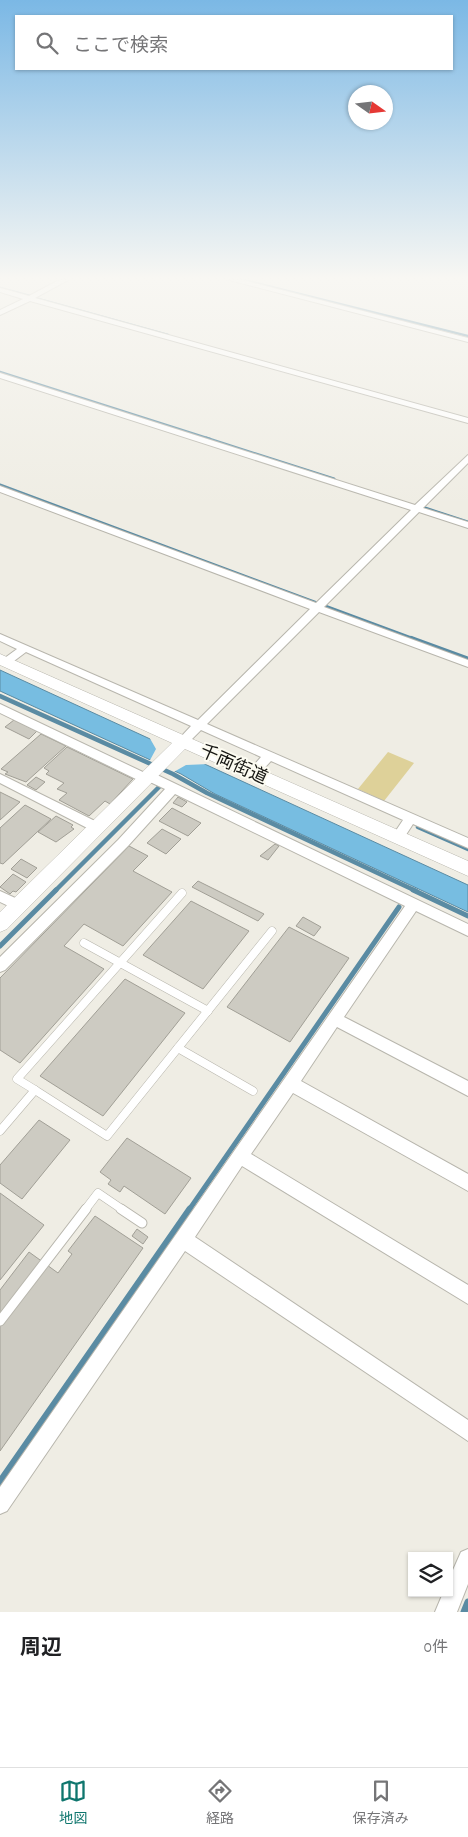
<!DOCTYPE html>
<html lang="ja">
<meta charset="utf-8">
<style>
:root{--surface:#fff;--page:#f2f2f2;--text:#202124;--muted:#757577;--line:#e0e0e0;--accent:#0f766e}
body{margin:0;font-family:"Alegreya Sans","Noto Sans JP",sans-serif;background:var(--page);color:var(--text)}
.controls{position:absolute;right:15px;bottom:15px;display:grid;overflow:hidden;border-radius:0px;box-shadow:0 1px 4px #0004}
.controls button{width:45px;height:45px;display:grid;place-items:center;padding:0;border:0;border-bottom:1px solid var(--line);background:var(--surface);color:var(--text);font:25px sans-serif}
.compass{position:absolute;left:348px;top:85px;width:45px;height:45px;border-radius:50%;background:var(--surface);box-shadow:0 1px 4px #0004;rotate:104deg}
.list{margin:0;padding:0;list-style:none}
h2{display:flex;justify-content:space-between;align-items:center;height:65px;margin:0;padding:0 20px;font-size:21px}
h2 small{font-size:16px;font-weight:400;color:var(--muted)}
.icon{flex:none;width:28px;height:28px;fill:none;stroke:currentColor;stroke-width:2;stroke-linecap:round;stroke-linejoin:round}
.map{position:relative;flex:none;width:468px;height:1612px;overflow:hidden}
.search{position:absolute;background:var(--surface);box-shadow:0 1px 4px #0004;left:15px;right:15px;top:15px;height:55px;display:flex;align-items:center;gap:12px;box-sizing:border-box;padding:0 18px;border-radius:0px;color:var(--muted);font-size:19px}
.sheet{height:155px;background:var(--surface)}
nav{display:flex;justify-content:space-around;align-items:center;box-sizing:border-box;height:70px;border-top:1px solid var(--line);background:var(--surface);font-size:14px;color:var(--muted)}
nav a{display:grid;justify-items:center;gap:2px}
nav .on{color:var(--accent)}
.map>svg:first-child{display:block}
.green{fill:#ded199}
.water{fill:#77bde1;stroke:#5a8ba3}
.pier{fill:#efede4}
.lines{fill:none;stroke-linecap:round;stroke-linejoin:round}
.stream-far4{stroke:#5a8ba3;stroke-width:2.5}
.stream-far3{stroke:#5a8ba3;stroke-width:3}
.stream-far2{stroke:#5a8ba3;stroke-width:4.5}
.stream-far1{stroke:#5a8ba3;stroke-width:5}
.stream{stroke:#5a8ba3;stroke-width:7}
.building{fill:#cdcbc2;stroke:#a19f96}
.lane-far1-casing{stroke:#b8b6ad;stroke-width:9}
.lane-casing{stroke:#b8b6ad;stroke-width:11}
.street-casing{stroke:#b8b6ad;stroke-width:2}
.secondary-casing{stroke:#b8b6ad;stroke-width:1}
.lane-far1{stroke:#fff;stroke-width:8}
.lane{stroke:#fff;stroke-width:9}
.street{fill:#fff;fill-rule:evenodd}
.secondary{fill:#fff;fill-rule:evenodd}
.labels{text-anchor:middle;stroke-width:4;stroke-linejoin:round;paint-order:stroke}
.street-label{font-size:18px;fill:#161613;stroke:#fcfbf1}
</style>
<div class="map">
<svg width="468" height="1612" viewBox="0 0 468 1612">
<rect width="100%" height="100%" fill="#efede4"/>
<!-- green -->
<path class="green" d="M388,752l26,11 -30,38 -26,-12z"/>
<!-- water -->
<path class="water" d="M0,670l468,215v27l-253,-118 -34,-20 -181,-83z"/>
<!-- pier -->
<path class="pier" d="M148,735l61,29 -23,1 -14,8 -23,-11 7,-13z"/>
<g class="lines">
<!-- stream-far4 -->
<g class="stream-far4">
<path d="M244,280l224,56"/>
<path d="M0,288l30,8"/>
<path d="M35,298l133,37"/>
<path d="M0,372l210,67"/>
</g>
<!-- stream-far3 -->
<g class="stream-far3">
<path d="M206,438l128,41"/>
<path d="M0,485l414,154"/>
<path d="M425,508l43,14"/>
</g>
<!-- stream-far2 -->
<g class="stream-far2">
<path d="M411,638l57,21"/>
<path d="M0,696l173,78 34,19 209,98"/>
<path d="M418,827l50,22"/>
<path d="M55,891l105,-105"/>
</g>
<!-- stream-far1 -->
<g class="stream-far1">
<path d="M413,890l55,26"/>
<path d="M0,946l56,-56"/>
<path d="M189,1210l210,-303"/>
</g>
<!-- stream -->
<g class="stream">
<path d="M0,1482l190,-273"/>
<path d="M464,1612l4,-10"/>
</g>
</g>
<!-- building -->
<g class="building">
<path d="M14,720l23,11 -8,8 -24,-12z"/>
<path d="M41,734l25,12 -40,36 -21,-8 3,-2 -7,-3z"/>
<path d="M67,747l66,32 -23,25 -5,-3 -16,15 -30,-16 8,-7 -10,-4 7,-6 -18,-9 3,-3 -5,-3z"/>
<path d="M36,777l9,5 -9,8 -9,-5z"/>
<path d="M0,792l20,10 -20,18z"/>
<path d="M178,797l9,5 -5,5 -9,-4z"/>
<path d="M25,805l26,14 -48,45 -3,-1v-35z"/>
<path d="M172,808l29,15 -13,13 -29,-15z"/>
<path d="M56,816l17,9 -2,2 3,2 -18,13 -18,-10z"/>
<path d="M162,829l19,10 -15,15 -19,-11z"/>
<path d="M275,844l4,2 -11,14 -8,-4z"/>
<path d="M129,846l19,10 -15,15 39,21 -49,54 -39,-22 -20,22 40,23 -84,94 -20,-13v-72z"/>
<path d="M21,859l16,9 -10,10 -16,-9z"/>
<path d="M13,874l13,8 -10,10 -3,-1 -3,3 -10,-7z"/>
<path d="M198,881l66,33 -6,7 -66,-34z"/>
<path d="M191,901l58,30 -46,58 -60,-34z"/>
<path d="M303,917l18,10 -7,9 -18,-10z"/>
<path d="M289,927l60,31 -59,84 -63,-35z"/>
<path d="M125,979l60,34 -82,103 -63,-40z"/>
<path d="M39,1120l31,20 -48,59 -22,-16v-18z"/>
<path d="M127,1138l64,40 -26,36 -41,-28 -4,6 -12,-8 3,-4 -11,-8z"/>
<path d="M0,1193l44,32 -44,55z"/>
<path d="M95,1216l48,32 -143,203v-161l29,-38 29,21 14,-19 -4,-3z"/>
<path d="M137,1229l11,8 -5,7 -11,-8z"/>
</g>
<g class="lines">
<defs>
<g id="lane-far1">
<path d="M84,943l124,68"/>
<path d="M178,1048l75,43"/>
<path d="M35,1090l-18,-11 165,-186"/>
<path d="M0,1131l35,-41 72,46 165,-205"/>
<path d="M85,1210l13,-17 25,17"/>
</g>
<g id="lane">
<path d="M121,1209l21,14"/>
<path d="M0,1321l86,-112"/>
</g>
<g id="street">
<path d="M59,280h9l-33,18 433,120v5l-438,-122 -30,14v-5l23,-11 -23,-7v-4l29,8z"/>
<path d="M229,280h13l226,58v4z"/>
<path d="M0,373l415,132 53,-50v8l-45,45 45,14v6l-49,-16 -95,95 144,53v7l-149,-55 -112,112 261,114v10l-55,-24 -11,17h-10l-1,-3 12,-18 -132,-59 -14,15h-8l-2,-3 14,-16 -60,-27 -14,14h-8l-2,-3 14,-15 -165,-74 -16,12h-8l-1,-2 1,-2 15,-11 -17,-8v-7l198,86 112,-111 -310,-117v-6l316,117 95,-93 -411,-132z"/>
<path d="M0,704l145,69h8l315,151v12l-52,-25 -72,106 124,64v15l-131,-69 -36,54 167,93v17l-175,-98 -42,61 217,131v19l-226,-138 -47,71 273,183v21l-283,-190 -178,260 -7,3v-27l405,-581 -230,-112 -47,52 -123,124 -5,2v-15l118,-117 47,-51 -15,-7h-8l-142,-69z"/>
<path d="M0,774l103,51 1,3 -6,5 -5,-2 -93,-48z"/>
<path d="M0,891l24,11 2,4 -2,4 -5,1 -19,-9z"/>
<path d="M468,1549v35l-11,28h-22l8,-19h6v-14l12,-27z"/>
</g>
<path id="secondary" d="M0,654l468,207v15l-283,-127 -178,180 -7,3v-20l172,-169 -172,-78z"/>
</defs>
<!-- lane-far1 casing -->
<use href="#lane-far1" class="lane-far1-casing"/>
<!-- lane casing -->
<use href="#lane" class="lane-casing"/>
<!-- street casing -->
<use href="#street" class="street-casing"/>
<!-- secondary casing -->
<use href="#secondary" class="secondary-casing"/>
<!-- lane-far1 -->
<use href="#lane-far1" class="lane-far1"/>
<!-- lane -->
<use href="#lane" class="lane"/>
<!-- street -->
<use href="#street" class="street"/>
<!-- secondary -->
<use href="#secondary" class="secondary"/>
</g>
<!-- sky -->
<linearGradient id="sky" x2="0" y2="1"><stop stop-color="#7bb8e5"/><stop offset="0.55" stop-color="#f8f7f3"/><stop offset="1" stop-color="#f8f7f3" stop-opacity="0"/></linearGradient>
<rect width="468" height="506" fill="url(#sky)"/>
<g class="labels">
<!-- street labels -->
<g class="street-label">
<text transform="translate(234 764) rotate(24)" y="6">千両街道</text>
</g>
</g>
</svg>
<div class="controls">
<button><svg class="icon" aria-label="layers" viewBox="0 0 24 24"><path d="M12 4l9 5-9 5-9-5zM3 14l9 5 9-5"/></svg></button>
</div>
<svg class="compass" viewBox="-18 -18 36 36"><path d="M0-13l5 13h-10z" fill="#e53935"/><path d="M0 13l5-13h-10z" fill="#757577"/></svg>
<div class="search"><svg class="icon" aria-label="search" viewBox="0 0 24 24"><circle cx="10" cy="10" r="6"/><path d="M15 15l6 6"/></svg>ここで検索</div>
</div>
<section class="sheet">
<h2>周辺<small>0件</small></h2>
<ul class="list">
</ul>
</section>
<nav>
<a class="on"><svg class="icon" aria-label="map" viewBox="0 0 24 24"><path d="M3 6l6-2 6 2 6-2v14l-6 2-6-2-6 2zM9 4v14M15 6v14"/></svg>地図</a>
<a><svg class="icon" aria-label="directions" viewBox="0 0 24 24"><path d="M12 3l9 9-9 9-9-9zM9 14v-3h6M13 9l2 2-2 2"/></svg>経路</a>
<a><svg class="icon" aria-label="saved" viewBox="0 0 24 24"><path d="M7 4h10v16l-5-4-5 4z"/></svg>保存済み</a>
</nav>
